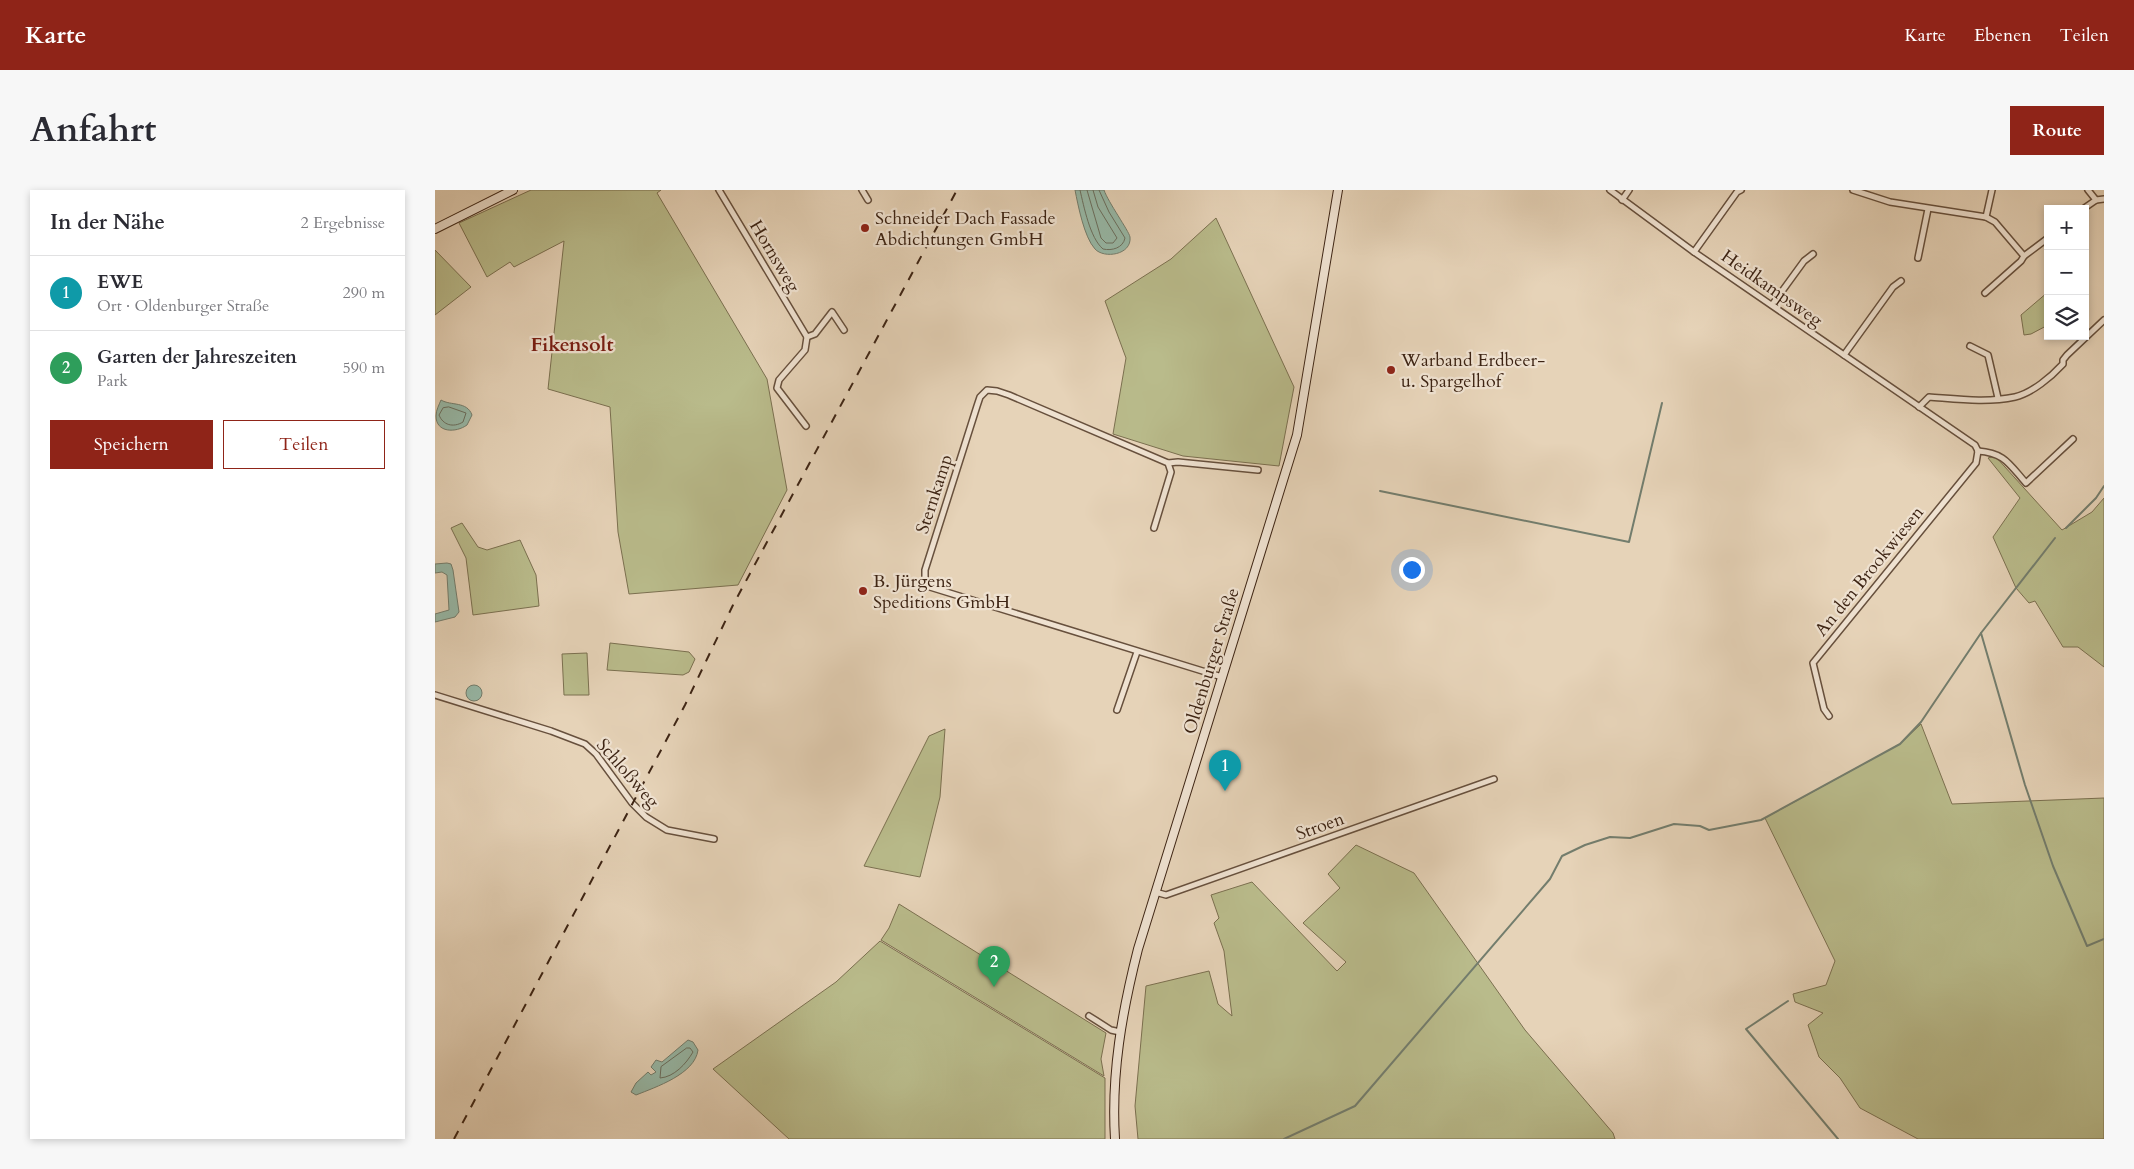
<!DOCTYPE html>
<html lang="de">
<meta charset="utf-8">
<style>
:root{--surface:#fff;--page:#f7f7f7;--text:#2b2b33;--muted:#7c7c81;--line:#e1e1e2;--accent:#8f2418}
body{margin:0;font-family:Cardo,serif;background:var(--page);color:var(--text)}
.controls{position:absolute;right:15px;top:15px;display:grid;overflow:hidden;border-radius:0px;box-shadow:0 2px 8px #0003}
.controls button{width:45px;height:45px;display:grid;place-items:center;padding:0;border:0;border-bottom:1px solid var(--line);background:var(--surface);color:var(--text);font:25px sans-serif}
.you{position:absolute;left:976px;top:379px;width:18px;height:18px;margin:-12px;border:4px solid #fff;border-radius:50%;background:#1a73e8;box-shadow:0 0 0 8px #1a73e833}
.badge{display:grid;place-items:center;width:32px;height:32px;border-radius:50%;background:var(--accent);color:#fff;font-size:16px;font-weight:700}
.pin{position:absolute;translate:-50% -41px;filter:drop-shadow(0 1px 2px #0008)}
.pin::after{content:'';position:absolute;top:26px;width:18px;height:15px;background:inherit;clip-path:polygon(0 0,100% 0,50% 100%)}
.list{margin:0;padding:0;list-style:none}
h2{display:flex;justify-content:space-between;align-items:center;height:65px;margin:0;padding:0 20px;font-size:21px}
h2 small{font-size:16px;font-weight:400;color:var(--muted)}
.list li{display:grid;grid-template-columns:32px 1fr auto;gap:15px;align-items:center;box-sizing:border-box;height:75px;padding:0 20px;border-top:1px solid var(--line)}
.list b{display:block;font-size:19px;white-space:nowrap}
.list p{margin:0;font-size:16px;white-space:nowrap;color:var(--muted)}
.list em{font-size:16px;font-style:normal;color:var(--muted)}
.actions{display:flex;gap:10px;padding:15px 20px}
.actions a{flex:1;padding:11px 0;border:1px solid var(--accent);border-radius:0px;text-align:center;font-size:18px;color:var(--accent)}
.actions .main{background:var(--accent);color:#fff}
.icon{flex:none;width:28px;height:28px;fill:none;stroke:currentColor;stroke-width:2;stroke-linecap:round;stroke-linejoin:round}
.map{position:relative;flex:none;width:1669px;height:949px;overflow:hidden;border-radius:0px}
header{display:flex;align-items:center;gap:30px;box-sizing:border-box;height:70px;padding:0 25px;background:var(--accent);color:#fff}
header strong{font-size:24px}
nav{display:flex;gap:28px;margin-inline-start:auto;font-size:18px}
.intro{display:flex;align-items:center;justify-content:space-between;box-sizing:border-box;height:120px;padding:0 30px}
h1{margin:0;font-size:35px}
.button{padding:12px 22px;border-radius:0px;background:var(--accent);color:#fff;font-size:18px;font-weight:700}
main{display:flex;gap:30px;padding:0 30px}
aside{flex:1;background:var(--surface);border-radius:0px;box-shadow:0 2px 8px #0003}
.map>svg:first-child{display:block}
.green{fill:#b9bb8b;stroke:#7b7050}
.water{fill:#97b9a8;stroke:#737d6d}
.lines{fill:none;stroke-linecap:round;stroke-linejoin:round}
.shore{stroke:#6a6e5e;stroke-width:1}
.stream{stroke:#737d6d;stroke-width:2}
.minor-casing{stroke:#67503d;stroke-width:8}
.secondary-casing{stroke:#3d2414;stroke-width:10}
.minor{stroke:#efe2d1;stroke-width:5}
.secondary{stroke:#efe2d1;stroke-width:8}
.rail{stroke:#3d2414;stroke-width:2;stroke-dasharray:9 9;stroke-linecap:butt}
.poi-dot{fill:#8f2418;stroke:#efe2d1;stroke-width:2}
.labels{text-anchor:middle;stroke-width:4.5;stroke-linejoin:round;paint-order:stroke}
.poi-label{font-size:18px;fill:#3d2414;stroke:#efe2d1;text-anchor:start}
.street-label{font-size:18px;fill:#3d2414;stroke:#efe2d1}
.quarter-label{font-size:20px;font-weight:bold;fill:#7a1f14;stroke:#efe2d1}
</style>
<header>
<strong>Karte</strong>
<nav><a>Karte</a><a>Ebenen</a><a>Teilen</a></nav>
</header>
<div class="intro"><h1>Anfahrt</h1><a class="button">Route</a></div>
<main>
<aside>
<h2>In der Nähe<small>2 Ergebnisse</small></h2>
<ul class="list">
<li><span class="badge" style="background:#0f9aa8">1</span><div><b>EWE</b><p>Ort · Oldenburger Straße</p></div><em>290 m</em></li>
<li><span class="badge" style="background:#2e9e5b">2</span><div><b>Garten der Jahreszeiten</b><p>Park</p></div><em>590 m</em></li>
</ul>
<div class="actions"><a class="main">Speichern</a><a>Teilen</a></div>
</aside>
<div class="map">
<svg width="1669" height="949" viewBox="0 0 1669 949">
<rect width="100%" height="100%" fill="#e6d3b8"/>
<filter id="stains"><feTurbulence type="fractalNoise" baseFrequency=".004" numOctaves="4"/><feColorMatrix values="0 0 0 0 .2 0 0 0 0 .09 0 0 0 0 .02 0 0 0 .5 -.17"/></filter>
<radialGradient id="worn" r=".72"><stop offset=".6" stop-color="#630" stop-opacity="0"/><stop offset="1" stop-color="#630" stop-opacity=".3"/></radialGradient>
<!-- green -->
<g class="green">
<path d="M96,0h130l-4,3 110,186 20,111 -49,95 -109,9 -11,-62 -8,-125 -62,-18 16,-148 -50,26 -4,-5 -23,15 -28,-54z"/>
<path d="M781,28l78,169 -15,79 -96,-10 -70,-22 13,-76 -21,-57 66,-42z"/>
<path d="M0,60l36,37 -36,28z"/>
<path d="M1613,102v33l-17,9 -7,1 -3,-20z"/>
<path d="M1560,266l67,74 30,-18 12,-14v169l-26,-20h-15l-28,-46 -6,2 -13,-15 -23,-51 27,-39 -32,-40z"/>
<path d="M27,333l16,24 9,3 33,-10 16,35 3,31 -66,9 -7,-57 -15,-30z"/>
<path d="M175,453l79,9 6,7 -6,13 -6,3 -76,-5z"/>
<path d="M152,463l2,42h-25l-2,-41z"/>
<path d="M1486,534l31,80 152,-6v341h-186l-58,-31 -20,-30 -21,-21 -11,-32 15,-12 -28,-11 -2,-8 33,-9 9,-24 -70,-143 135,-74z"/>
<path d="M510,539l-5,68 -20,80 -56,-11 65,-130z"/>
<path d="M921,655l58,28 111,157 88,103 2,6h-477l-3,-33 11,-120 63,-15 9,33 14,12 -8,-65 -10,-28 5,-5 -8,-23 41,-13 85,89 9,-9 -43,-39 37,-35 -12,-14z"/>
<path d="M464,714l207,129 -5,26 3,17 -223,-136 8,-12z"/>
<path d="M445,751l225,137v61h-316l-76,-70 123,-87z"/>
</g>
<!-- water -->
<g class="water">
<path d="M640,0h29c4,12 25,41 26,47 2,18 -26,22 -35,12 -11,-12 -17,-44 -20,-59z"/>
<path d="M6,210c10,6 26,1 31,15l-5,10c-11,8 -31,8 -31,-9 0,-6 3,-11 5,-16z"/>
<path d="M12,373l4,1 2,6 6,42 -4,5 -20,5v-8l14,-4 -2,-35 -5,-3 -7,1v-9z"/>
<circle cx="39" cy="503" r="8"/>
<path d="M253,850l5,2 5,8c-3,24 -42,37 -62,45l-5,-3 5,-9 12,-11 3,3 5,-3 -5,-5 5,-7 6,2z"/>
</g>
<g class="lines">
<!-- shore -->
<g class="shore">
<path d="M645,0c4,17 10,48 23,59 9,2 20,-1 22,-11l-16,-26 -10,-22"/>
<path d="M652,0l14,48 5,5h7l4,-5 -19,-31 -5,-17"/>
<path d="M14,217l17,6 -3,9c-10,6 -20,3 -24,-7l4,-7z"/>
<path d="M252,858h3l3,4c-7,12 -19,25 -33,26l1,-11z"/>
</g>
<!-- stream -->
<g class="stream">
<path d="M945,301l249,51 33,-139"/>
<path d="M1631,338l30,-30 8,-12"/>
<path d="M1546,443l74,-95"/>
<path d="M1353,811l-42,28 92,110"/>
<path d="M849,949l71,-33 195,-227 12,-23 23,-11 25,-8 20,1 44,-14 26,2 9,4 52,-10 139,-76 21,-22 60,-89 44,152 28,81 34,80 17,-7"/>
</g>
<defs>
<g id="minor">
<path d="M284,0l88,147 -2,13 -26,30 -2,8 29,38"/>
<path d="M427,0l6,10"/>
<path d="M1175,0l84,62 281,193 3,6"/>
<path d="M1418,0l37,12 96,15 9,5 29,34 24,-18"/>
<path d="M1653,0l8,10"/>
<path d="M1187,10l7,-10"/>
<path d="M1648,19l13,-9 8,-1"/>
<path d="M1551,27l6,-27"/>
<path d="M1259,62l43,-60 4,-2"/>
<path d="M1483,68l10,-49"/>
<path d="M1550,103l36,-32 3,-5"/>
<path d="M1337,115l32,-44 9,-7"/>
<path d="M372,147l8,-3 17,-22 12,18"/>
<path d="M1535,156l18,9 10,43"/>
<path d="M1409,165l49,-68 8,-6"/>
<path d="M1484,217l10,-10c28,2 58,6 86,0 17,-4 36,-20 48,-33v-4l4,-5 37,-35"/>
<path d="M1543,261c27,2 31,13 48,32l47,-44"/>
<path d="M733,273l10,-1 80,8"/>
<path d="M719,338l17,-56 -3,-9 -159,-68 -12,-4 -10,-1 -7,7 -3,9 -52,164v10l5,7 292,90"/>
<path d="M0,505l116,36 34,13 11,10 36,49 14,14 21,13 47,9"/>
<path d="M682,520l20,-58"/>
<path d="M1394,526l-5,-7 -11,-46 163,-200 2,-12"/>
<path d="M720,702l11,3 328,-116"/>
<path d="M654,826l22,14 9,2"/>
</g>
<g id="secondary">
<path d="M0,39l78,-39"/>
<path d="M680,949c-4,-65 7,-127 23,-190l159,-514 41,-245"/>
</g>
</defs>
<!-- minor casing -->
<use href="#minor" class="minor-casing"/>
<!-- secondary casing -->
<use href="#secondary" class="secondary-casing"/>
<!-- minor -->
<use href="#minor" class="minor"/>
<!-- secondary -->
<use href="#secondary" class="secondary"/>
<!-- rail -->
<path class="rail" d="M19,949l231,-434 48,-100 224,-415"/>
</g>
<!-- markers -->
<g class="poi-dot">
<circle cx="430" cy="38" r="5"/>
<circle cx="956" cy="180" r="5"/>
<circle cx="428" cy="401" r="5"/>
</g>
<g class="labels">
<!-- poi labels -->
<g class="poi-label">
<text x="440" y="34">Schneider Dach Fassade<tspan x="440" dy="21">Abdichtungen GmbH</tspan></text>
<text x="966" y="176">Warband Erdbeer-<tspan x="966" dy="21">u. Spargelhof</tspan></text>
<text x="438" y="397">B. Jürgens<tspan x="438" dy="21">Speditions GmbH</tspan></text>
</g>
<!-- street labels -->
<g class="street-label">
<text transform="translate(340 66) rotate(59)" y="6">Hornsweg</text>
<text transform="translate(1337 98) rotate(35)" y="6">Heidkampsweg</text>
<text transform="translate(499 304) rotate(-72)" y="6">Sternkamp</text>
<text transform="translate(1434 381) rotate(-51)" y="6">An den Brookwiesen</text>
<text transform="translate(776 471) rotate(-73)" y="6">Oldenburger Straße</text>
<text transform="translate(193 583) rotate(49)" y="6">Schloßweg</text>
<text transform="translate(885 636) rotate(-20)" y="6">Stroen</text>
</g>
<!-- quarter labels -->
<g class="quarter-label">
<text x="137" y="161">Fikensolt</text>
</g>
</g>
<rect width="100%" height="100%" filter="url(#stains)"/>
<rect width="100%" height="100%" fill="url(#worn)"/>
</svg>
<div class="controls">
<button>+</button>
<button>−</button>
<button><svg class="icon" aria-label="layers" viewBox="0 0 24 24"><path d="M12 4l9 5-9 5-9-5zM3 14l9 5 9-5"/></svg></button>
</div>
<div class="you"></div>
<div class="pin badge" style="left:790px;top:601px;background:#0f9aa8">1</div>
<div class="pin badge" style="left:559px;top:797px;background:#2e9e5b">2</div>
</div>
</main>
